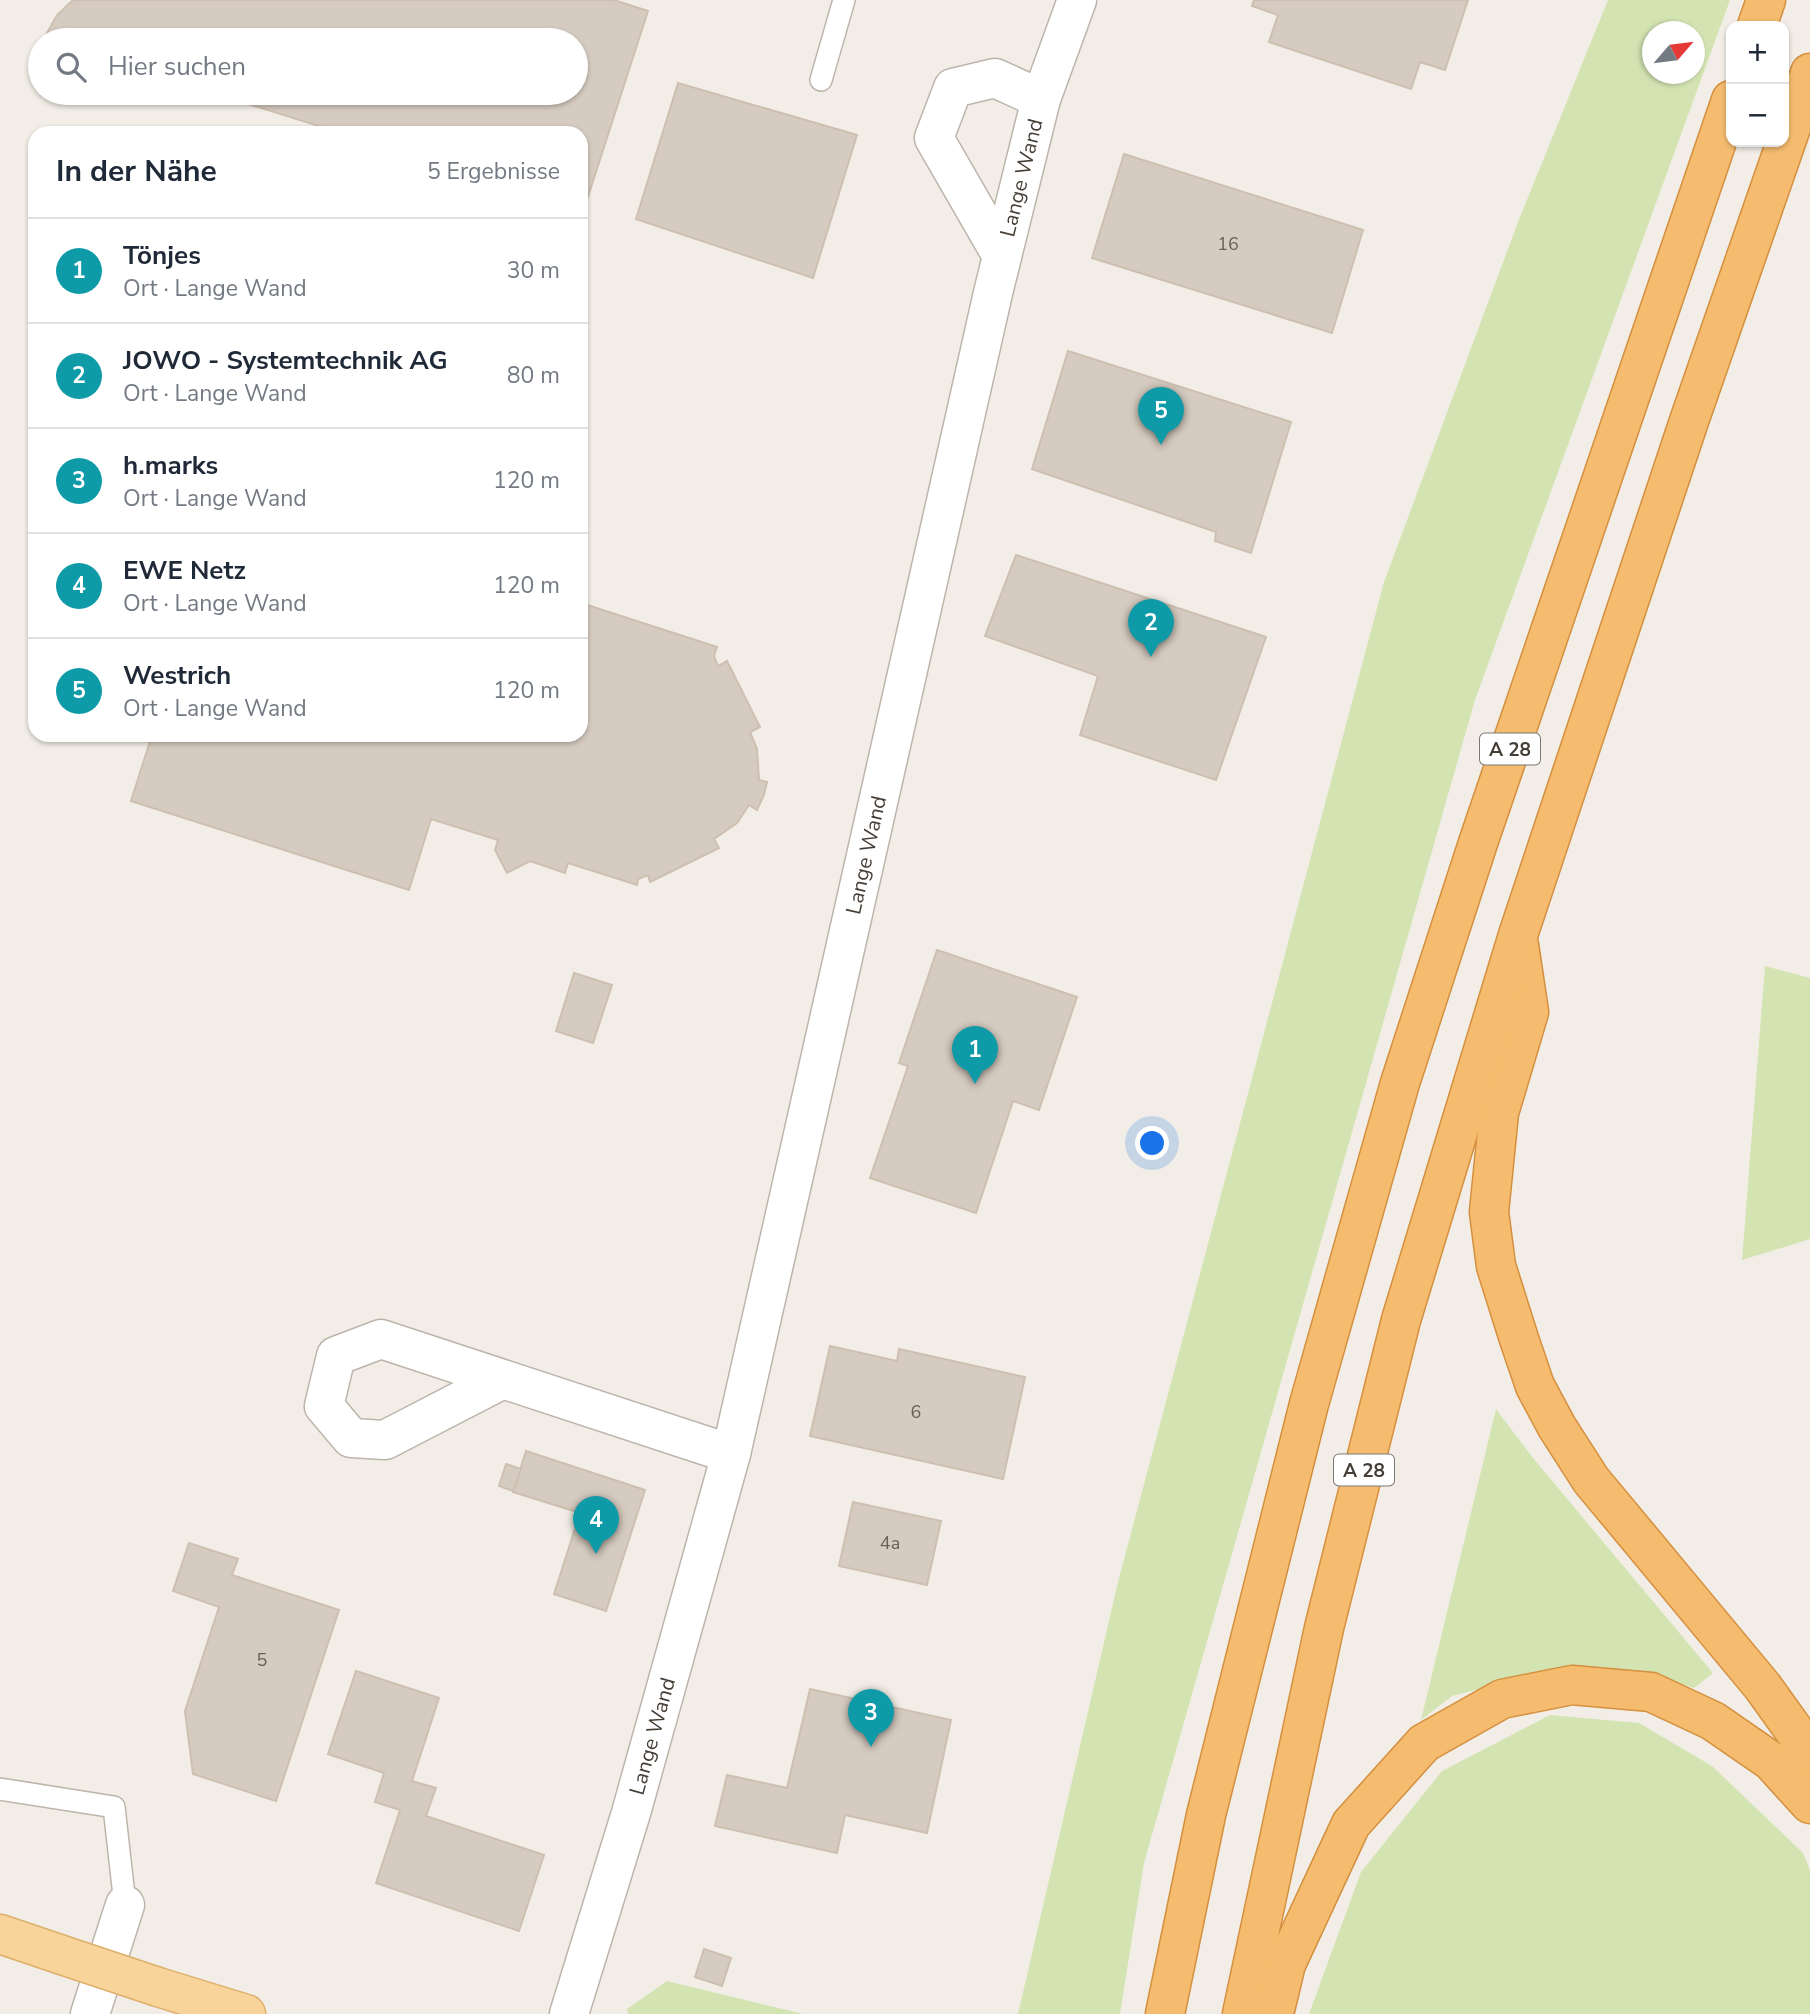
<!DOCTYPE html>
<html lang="de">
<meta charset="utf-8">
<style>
:root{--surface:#fff;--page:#f2f2f3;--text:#1f2937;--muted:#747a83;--line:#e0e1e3;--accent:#1a73e8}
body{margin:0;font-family:"Nunito Sans",sans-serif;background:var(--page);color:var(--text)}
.controls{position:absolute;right:21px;top:21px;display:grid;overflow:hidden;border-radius:14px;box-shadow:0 2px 5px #0004}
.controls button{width:63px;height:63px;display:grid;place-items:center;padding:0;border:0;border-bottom:2px solid var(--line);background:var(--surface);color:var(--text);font:35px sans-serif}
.compass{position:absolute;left:1642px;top:21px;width:63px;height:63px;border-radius:50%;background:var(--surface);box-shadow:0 2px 5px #0004;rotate:62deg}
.you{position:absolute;left:1153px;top:1144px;width:24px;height:24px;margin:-18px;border:5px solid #fff;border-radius:50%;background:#1a73e8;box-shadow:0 0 0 10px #1a73e833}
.badge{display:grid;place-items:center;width:46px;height:46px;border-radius:50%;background:var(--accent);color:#fff;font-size:23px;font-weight:700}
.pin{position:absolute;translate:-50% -58px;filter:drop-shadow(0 2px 4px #0008)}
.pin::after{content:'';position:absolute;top:37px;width:24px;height:21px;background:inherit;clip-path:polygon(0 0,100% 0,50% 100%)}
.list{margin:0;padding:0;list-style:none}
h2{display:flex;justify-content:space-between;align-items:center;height:91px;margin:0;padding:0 28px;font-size:30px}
h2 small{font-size:23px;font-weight:400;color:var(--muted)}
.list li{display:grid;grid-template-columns:46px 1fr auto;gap:21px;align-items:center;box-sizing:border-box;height:105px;padding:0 28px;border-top:2px solid var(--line)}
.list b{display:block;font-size:26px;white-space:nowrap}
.list p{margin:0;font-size:23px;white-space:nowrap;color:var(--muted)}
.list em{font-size:23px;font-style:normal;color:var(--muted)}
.icon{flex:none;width:38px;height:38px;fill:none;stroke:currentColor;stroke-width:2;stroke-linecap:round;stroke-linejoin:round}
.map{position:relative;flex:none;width:1810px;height:2014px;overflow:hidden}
.search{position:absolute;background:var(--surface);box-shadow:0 2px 5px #0004;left:28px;top:28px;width:560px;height:77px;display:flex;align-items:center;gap:18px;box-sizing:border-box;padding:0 24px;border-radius:38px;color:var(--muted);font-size:26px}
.panel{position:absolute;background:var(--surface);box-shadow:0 2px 5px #0004;left:28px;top:126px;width:560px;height:616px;border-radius:21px}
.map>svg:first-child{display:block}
.green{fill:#d3e4b2;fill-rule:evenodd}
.building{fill:#d6cbc0;stroke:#cec0b1;stroke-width:2}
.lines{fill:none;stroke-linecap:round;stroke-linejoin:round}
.service-casing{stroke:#bdb5aa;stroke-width:24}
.minor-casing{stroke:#bdb5aa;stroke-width:41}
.primary-casing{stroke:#ddaf6b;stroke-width:41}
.motorway-casing{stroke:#d48f3f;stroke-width:41}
.service{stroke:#fff;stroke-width:21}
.minor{stroke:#fff;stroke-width:38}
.primary{stroke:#f8d49a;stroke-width:38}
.motorway{stroke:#f5bc6f;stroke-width:38}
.primary-bridge-casing{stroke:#ddaf6b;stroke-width:41;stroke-linecap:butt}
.primary-bridge{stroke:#f8d49a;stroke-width:38}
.labels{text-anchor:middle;stroke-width:5;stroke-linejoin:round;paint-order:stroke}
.number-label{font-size:18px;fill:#696158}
.shield{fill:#fff;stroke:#7d7872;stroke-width:2}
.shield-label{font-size:19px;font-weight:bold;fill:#453e36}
.street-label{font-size:21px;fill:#453e36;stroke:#fff}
</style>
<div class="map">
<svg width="1810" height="2014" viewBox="0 0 1810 2014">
<rect width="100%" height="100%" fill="#f2eee7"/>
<!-- green -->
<g class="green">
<path d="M1608,0h122l-255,700 -331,1163 -24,151h-102l100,-432 266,-1000 134,-360zM1652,32h42v42h-42z"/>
<path d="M1765,966l45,12v261l-68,21z"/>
<path d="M1496,1409l37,49 180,215 -19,15 -43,-13 -130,3 -69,18 -31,24z"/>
<path d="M1550,1715l89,8 73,43 91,87 7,17v144h-501l52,-142 81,-101z"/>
<path d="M667,1981l136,33h-175l-1,-5z"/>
</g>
<!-- building -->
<g class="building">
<path d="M73,0h541l34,11 -64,198 -3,-1v-75h-240l-128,-40h363v-53h-533l14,-25z"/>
<path d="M1254,0h214l-23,70 -25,-8 -9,27 -142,-47 9,-27 -26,-9z"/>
<path d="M678,83l179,52 -44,143 -177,-59z"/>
<path d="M1124,154l239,76 -31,103 -240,-75z"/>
<path d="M1068,351l223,71 -40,131 -36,-12 1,-9 -184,-63z"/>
<path d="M1016,555l250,82 -50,143 -136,-45 18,-59 -113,-40z"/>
<path d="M581,603l136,44 -3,9 4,10 9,-5 33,66 -10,5 7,17 2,31 8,2 -3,13 -7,15 -8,-5 -12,18 -23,16 5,9 -69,34 -2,-7 -10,4 -1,6 -69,-22 -3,10 -35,-12 -23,12 -12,-23 3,-10 -67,-21 -22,71 -278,-89 21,-66h429z"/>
<path d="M937,950l140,47 -38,113 -26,-9 -37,112 -106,-35 38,-112 -9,-3z"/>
<path d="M574,973l38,12 -19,58 -37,-12z"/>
<path d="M830,1346l67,15 2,-12 126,28 -22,102 -193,-43z"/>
<path d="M526,1451l119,39 -39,121 -52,-17 26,-81 -67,-21z"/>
<path d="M506,1464l15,5 -8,22 -14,-5z"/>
<path d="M853,1502l88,19 -14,64 -88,-19z"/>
<path d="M189,1543l49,16 -6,16 107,35 -63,191 -83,-27 -8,-63 34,-104 -46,-16z"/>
<path d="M356,1671l83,27 -27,83 24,7 -10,28 118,39 -25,76 -143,-48 24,-73 -25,-8 9,-29 -56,-19z"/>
<path d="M810,1689l141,31 -24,113 -82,-18 -8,38 -122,-27 12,-51 60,13z"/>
<path d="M704,1949l27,9 -9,28 -27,-9z"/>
</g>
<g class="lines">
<defs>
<g id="service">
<path d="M821,80l23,-80"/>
<path d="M0,1789l114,18 11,98"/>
</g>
<g id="minor">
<path d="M1002,256l-68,-118 19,-50 42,-10 46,21"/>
<path d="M501,1380l-116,60 -34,-2 -27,-32 12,-50 45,-17 350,115"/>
<path d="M90,2014l35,-109"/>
<path id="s1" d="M569,2014l62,-201 100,-359 262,-1161 48,-194 36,-99"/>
</g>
<g id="primary">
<path d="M0,1934l62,21"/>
<path d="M158,1987l88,27"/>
</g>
<g id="motorway">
<path d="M1757,26l9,-26"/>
<path d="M1519,945l10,67 -30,101 -10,99 7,54 23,73 16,47 22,41 34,53 172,207 40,56 7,19"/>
<path d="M1165,2014l41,-199 103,-411 91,-321 78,-240 253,-743"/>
<path d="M1242,2014l82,-386 77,-308 117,-385 171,-514 121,-348"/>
<path d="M1274,2014l12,-50 65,-140 73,-81 78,-44 70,-14 79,7 62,29 58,40 39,43"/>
</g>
</defs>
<!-- service casing -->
<use href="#service" class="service-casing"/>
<!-- minor casing -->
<use href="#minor" class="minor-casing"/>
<!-- primary casing -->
<use href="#primary" class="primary-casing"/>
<!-- motorway casing -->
<use href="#motorway" class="motorway-casing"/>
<!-- service -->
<use href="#service" class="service"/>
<!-- minor -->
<use href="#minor" class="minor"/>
<!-- primary -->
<use href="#primary" class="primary"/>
<!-- motorway -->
<use href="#motorway" class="motorway"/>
<defs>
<path id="primary-bridge" d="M62,1955l96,32"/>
</defs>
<!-- primary-bridge casing -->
<use href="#primary-bridge" class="primary-bridge-casing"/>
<!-- primary-bridge -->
<use href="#primary-bridge" class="primary-bridge"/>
</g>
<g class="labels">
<!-- number labels -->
<g class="number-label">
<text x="1228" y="250">16</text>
<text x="916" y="1418">6</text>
<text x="890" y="1549">4a</text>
<text x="262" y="1666">5</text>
</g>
<!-- shield labels -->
<g class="shield">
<rect x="1480" y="733.5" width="60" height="31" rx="5"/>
<rect x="1334" y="1454.5" width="60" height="31" rx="5"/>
</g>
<g class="shield-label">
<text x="1510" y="756">A 28</text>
<text x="1364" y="1477">A 28</text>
</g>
<!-- street labels -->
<g class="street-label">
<text dy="7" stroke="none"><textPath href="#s1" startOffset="1892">Lange Wand</textPath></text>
<text dy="7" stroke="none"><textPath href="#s1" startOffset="1197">Lange Wand</textPath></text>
<text dy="7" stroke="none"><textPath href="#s1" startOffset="290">Lange Wand</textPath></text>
</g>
</g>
</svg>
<div class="controls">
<button>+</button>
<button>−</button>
</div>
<svg class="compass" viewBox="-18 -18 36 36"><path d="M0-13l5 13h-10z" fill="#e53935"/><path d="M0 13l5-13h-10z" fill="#747a83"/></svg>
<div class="you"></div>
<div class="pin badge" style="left:975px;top:1084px;background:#0f9aa8">1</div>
<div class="pin badge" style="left:1151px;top:657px;background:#0f9aa8">2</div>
<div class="pin badge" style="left:871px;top:1747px;background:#0f9aa8">3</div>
<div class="pin badge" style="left:596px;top:1554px;background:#0f9aa8">4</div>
<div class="pin badge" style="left:1161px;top:445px;background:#0f9aa8">5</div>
<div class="search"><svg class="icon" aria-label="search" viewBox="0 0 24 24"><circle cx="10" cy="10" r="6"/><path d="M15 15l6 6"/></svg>Hier suchen</div>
<section class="panel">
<h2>In der Nähe<small>5 Ergebnisse</small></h2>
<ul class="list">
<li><span class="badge" style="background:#0f9aa8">1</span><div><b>Tönjes</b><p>Ort · Lange Wand</p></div><em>30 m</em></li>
<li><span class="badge" style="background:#0f9aa8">2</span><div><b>JOWO ‑ Systemtechnik AG</b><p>Ort · Lange Wand</p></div><em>80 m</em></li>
<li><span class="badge" style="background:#0f9aa8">3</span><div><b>h.marks</b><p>Ort · Lange Wand</p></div><em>120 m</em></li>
<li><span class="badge" style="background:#0f9aa8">4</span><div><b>EWE Netz</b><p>Ort · Lange Wand</p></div><em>120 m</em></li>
<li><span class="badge" style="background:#0f9aa8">5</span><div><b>Westrich</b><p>Ort · Lange Wand</p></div><em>120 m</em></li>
</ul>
</section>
</div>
